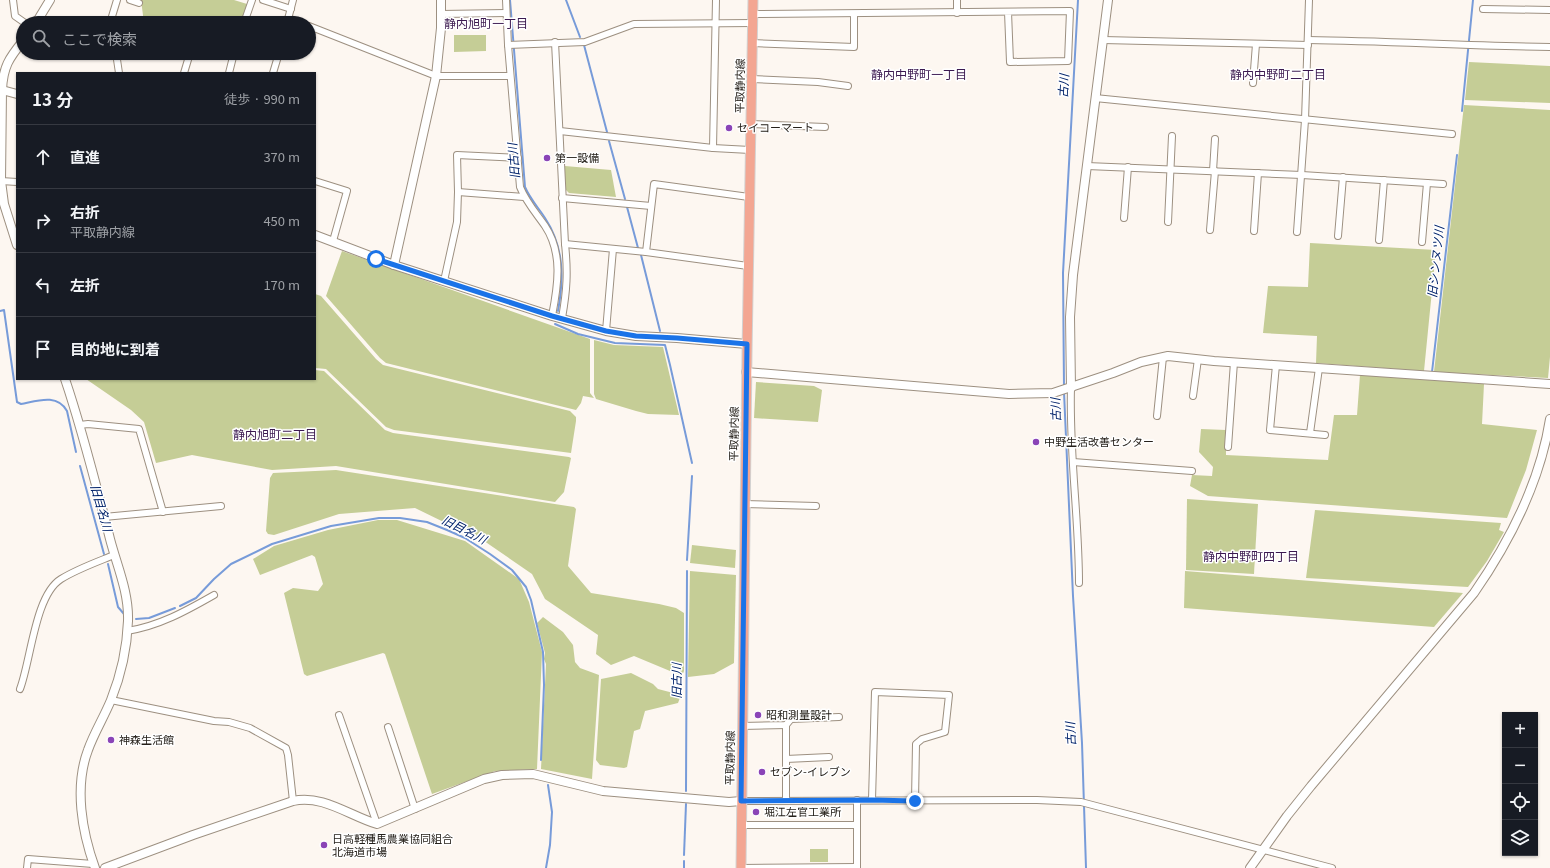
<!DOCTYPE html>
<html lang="ja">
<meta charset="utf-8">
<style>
:root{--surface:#171b24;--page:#20242c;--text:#f1f3f6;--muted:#9ea1a6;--line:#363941}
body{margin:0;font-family:Georgia,"Noto Sans JP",serif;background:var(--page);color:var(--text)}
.controls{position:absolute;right:12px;bottom:12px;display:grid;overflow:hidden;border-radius:0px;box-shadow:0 1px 3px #0004}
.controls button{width:36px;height:36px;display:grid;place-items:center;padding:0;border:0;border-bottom:1px solid var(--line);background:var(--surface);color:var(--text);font:20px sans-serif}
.stop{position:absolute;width:12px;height:12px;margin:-9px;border:3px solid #1a73e8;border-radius:50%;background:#fff}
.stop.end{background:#1a73e8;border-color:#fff;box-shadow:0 1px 4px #0008}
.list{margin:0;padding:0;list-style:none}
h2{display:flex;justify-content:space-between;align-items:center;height:52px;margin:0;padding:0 16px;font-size:17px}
h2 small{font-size:13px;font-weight:400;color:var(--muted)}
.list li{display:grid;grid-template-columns:26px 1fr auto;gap:12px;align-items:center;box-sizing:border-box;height:64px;padding:0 16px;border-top:1px solid var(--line)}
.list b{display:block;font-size:15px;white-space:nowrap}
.list p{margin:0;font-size:13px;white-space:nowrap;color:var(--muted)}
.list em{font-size:13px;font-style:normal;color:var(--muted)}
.icon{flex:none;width:22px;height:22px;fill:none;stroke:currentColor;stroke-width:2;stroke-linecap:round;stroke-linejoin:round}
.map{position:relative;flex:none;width:1550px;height:868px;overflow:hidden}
.search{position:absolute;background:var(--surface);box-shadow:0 1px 3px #0004;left:16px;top:16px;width:300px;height:44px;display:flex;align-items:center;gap:10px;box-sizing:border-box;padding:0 14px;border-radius:22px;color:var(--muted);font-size:15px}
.panel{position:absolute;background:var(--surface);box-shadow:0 1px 3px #0004;left:16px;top:72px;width:300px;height:308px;border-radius:0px}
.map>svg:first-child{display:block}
.green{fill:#c5cd96}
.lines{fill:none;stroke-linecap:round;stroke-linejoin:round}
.stream{stroke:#779bd9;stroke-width:2}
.street-casing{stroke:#9d9081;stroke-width:8}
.secondary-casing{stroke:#9d9081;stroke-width:10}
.primary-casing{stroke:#d3d2d1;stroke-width:11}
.street{stroke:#fff;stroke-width:6}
.secondary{stroke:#fff;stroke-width:8}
.primary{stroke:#f3a692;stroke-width:9}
.route{stroke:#1a73e8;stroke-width:5}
.poi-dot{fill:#8a44b7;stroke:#fff;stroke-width:1.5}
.labels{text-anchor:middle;stroke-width:3;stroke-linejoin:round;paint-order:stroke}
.street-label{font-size:11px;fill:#25201a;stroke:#fff}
.poi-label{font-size:11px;fill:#25201a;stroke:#fff;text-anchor:start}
.neighbourhood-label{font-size:12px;fill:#3b1950;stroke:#fff}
.water-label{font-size:12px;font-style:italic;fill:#00226a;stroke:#fff}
</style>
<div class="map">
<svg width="1550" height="868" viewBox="0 0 1550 868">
<rect width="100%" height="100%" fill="#fdf7f1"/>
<!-- green -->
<g class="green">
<path d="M141,0h93l13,4 -6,19 -21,-4 -1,4h-49l-7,-2 -4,2h-15z"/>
<path d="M454,35h32v16l-32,1z"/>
<path d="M1469,62l81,4v37l-85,-3z"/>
<path d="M1464,105l86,5v247l-2,21 -114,-6z"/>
<path d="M565,166l46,4 5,27 -47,-4 -4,-4z"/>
<path d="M1310,243l126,7 -12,121 -108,-8 1,-27 -54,-3 5,-47 40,1z"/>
<path d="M342,251l248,88v54l4,5 -11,-2 -2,7 -5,7 -190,-47 -6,-5 -54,-62z"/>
<path d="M315,294l6,2 55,63 7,6 187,46 6,6v4l-5,32 -177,-23 -8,-3 -60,-58 -11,-1z"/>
<path d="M594,340l20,5 49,2 16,68 -31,-1 -12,-3 -40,-12 -2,-5z"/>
<path d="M315,370l9,1 61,59 8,3 176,24 2,1 -7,34 -9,10 -219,-36 -64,4 -80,-15 -36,8 -12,-41 -13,-12 -45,-31h229z"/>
<path d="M1360,375l124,9 -2,40 55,6 -11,40 -19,48 -299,-22 -18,-10 2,-11 20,1 1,-9 -14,-15 2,-23 25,1v25l102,5 6,-45h23z"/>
<path d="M756,382l58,4 8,4 -4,32 -64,-4z"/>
<path d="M336,470l238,37 2,2 -8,57 23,27 68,11 17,4 8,5v58l-2,5 -48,-20 -23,9 -15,-11 2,-19 -53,-36 -13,-25 -61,-42 -15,-4 -41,-20 -76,6 -65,21 -6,-1 -2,-3 4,-53 3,-5z"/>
<path d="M1187,499l71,5 -4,70 -68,-4z"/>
<path d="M1315,510l186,13 -2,7 5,2 -17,29 -19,26 -162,-9z"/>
<path d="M378,520h19l68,21 54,38 10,23 13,50 -5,117 -42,2 -63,23 -47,-140 -2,-1 -76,23 -3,-2 -20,-81 9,-5 25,3 5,-7 -8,-27 -3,-2 -52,20 -7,-16 21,-13 54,-16z"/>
<path d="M692,545l44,5 -1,18 -45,-5z"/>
<path d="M690,571l46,4 -2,88 -20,11 -26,3z"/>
<path d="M1185,571l278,22 -29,34 -250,-19z"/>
<path d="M543,617l20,15 10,13 2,17 5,6 19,7 -7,104 -51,-10 5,-105 -2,-5 1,-6 -8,-30z"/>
<path d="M631,673l22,11 5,5 23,6 -3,8 -33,8 -5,18 -6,2 -7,36 -3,1 -24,-3 -4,-5 5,-81z"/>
<rect x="810" y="849" width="18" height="13"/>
</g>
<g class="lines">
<!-- stream -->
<g class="stream">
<path d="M510,0l15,187c5,12 13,20 20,31 19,29 19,60 13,93"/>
<path d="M566,0l14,37"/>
<path d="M584,45l23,87"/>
<path d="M1462,111l11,-111"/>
<path d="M609,141l16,58"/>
<path d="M627,207l11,41"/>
<path d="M641,255l19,76"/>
<path d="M0,311l4,-1 13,92 4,2c16,-3 36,-11 46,7l9,41"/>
<path d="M555,324l23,10 37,9 50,2 5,20 22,98"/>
<path d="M1432,372l25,-217"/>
<path d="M1064,387l-1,-114 15,-273"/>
<path d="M1064,392l9,204 9,147 4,125"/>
<path d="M80,466l24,88"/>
<path d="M687,560l5,-84"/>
<path d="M108,564l10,43 6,7"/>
<path d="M180,606l16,-8 18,-19 17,-15 41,-20 59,-18 48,-8h21l27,4 20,8 18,8 25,16 22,16 14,17 5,13 12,52 1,33 -3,75"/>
<path d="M136,619l13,-1 26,-10"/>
<path d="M686,791l1,-220"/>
<path d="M684,855l2,-51"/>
<path d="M684,861v7"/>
<path d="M546,868l4,-23 2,-33 -4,-27"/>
</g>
<defs>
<g id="street">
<path d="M13,0l2,16 10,7"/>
<path d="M130,0l9,3"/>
<path d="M263,0l28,9"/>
<path d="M506,0l2,45 12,142c6,15 16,26 25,39 18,27 13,59 7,90"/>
<path d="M716,0l-3,148 37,2"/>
<path d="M957,0v13"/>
<path d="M1483,9l67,1"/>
<path d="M441,14l65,-1"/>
<path d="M753,14l317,-3 -2,50 -58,1 -2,-50"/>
<path d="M288,18l13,5"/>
<path d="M110,23l7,-23"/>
<path d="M244,23l8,-23"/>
<path d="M287,23l6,-23"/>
<path d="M309,26l127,50h74"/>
<path d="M1103,40l205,5"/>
<path d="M1308,40c81,1 161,6 242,7"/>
<path d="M555,42l10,202c3,28 2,46 -3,74"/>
<path d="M752,43l102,4v-33"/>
<path d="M508,45l77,-3 49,-18 119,-1"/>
<path d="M116,53l3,20"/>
<path d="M184,73l6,-20"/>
<path d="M229,73l5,-20"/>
<path d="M273,73l6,-20"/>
<path d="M752,79l66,3 30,4"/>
<path d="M1253,83l3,-39"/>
<path d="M1095,98l357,36"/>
<path d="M751,124l74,3"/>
<path d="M560,131l153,17"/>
<path d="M1087,166l215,9 141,9"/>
<path d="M1213,171l2,-32"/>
<path d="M1,181l16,1"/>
<path d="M315,181l32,10 -14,50"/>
<path d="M458,192l66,5"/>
<path d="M562,198l89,8"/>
<path d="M1124,218l4,-51"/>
<path d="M1168,222l4,-86"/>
<path d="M1210,230l5,-59"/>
<path d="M1254,231l4,-58"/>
<path d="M1297,232l8,-112 4,-120"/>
<path d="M1338,236l5,-59"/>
<path d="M1379,240l5,-60"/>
<path d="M1422,242l5,-59"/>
<path d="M565,244l81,8"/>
<path d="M748,266l-102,-14 8,-68 95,13"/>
<path d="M444,281l13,-59 1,-30 -1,-37 61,3"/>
<path d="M606,331l7,-82"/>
<path d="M1276,365l-6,65 55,5"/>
<path d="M1071,388c-2,65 8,130 8,195"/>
<path d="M1193,396l5,-37"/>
<path d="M1157,416l6,-59"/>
<path d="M80,425l8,-1 51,5 24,83"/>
<path d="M1310,433l9,-65"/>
<path d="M1228,447l6,-85"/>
<path d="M1073,462l119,9"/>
<path d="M744,504l72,2"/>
<path d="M104,517l117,-11"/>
<path d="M127,631c32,-5 59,-20 87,-36"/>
<path d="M20,689c11,-29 15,-94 41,-110 16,-10 36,-17 53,-24"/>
<path d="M111,700l103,21 15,1 21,6 36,20 2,7 5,46"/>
<path d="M339,715l38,109"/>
<path d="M742,726l44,-1 5,-6 48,-2"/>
<path d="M388,727l27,82"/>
<path d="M786,759l43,-2"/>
<path d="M786,800v-75"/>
<path d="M872,800l3,-108 74,3 -4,37 -23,7 -6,5 -1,57"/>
<path d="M741,801l296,-1 44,2 251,66"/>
<path d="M741,825h116"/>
<path d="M27,868l1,-9 65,5"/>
<path d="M741,868l116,-1"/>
<path d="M857,868v-68"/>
</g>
<g id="secondary">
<path d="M36,23l14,-23"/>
<path d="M2,90l15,4"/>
<path d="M315,235l79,30 158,51 54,15 30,5 41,2 70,6"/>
<path d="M17,245l-13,-41 -3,-23 1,-91c1,-23 7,-32 21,-49"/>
<path d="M394,265l42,-189 5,-48v-28"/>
<path d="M746,372l263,22 44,-1 60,-20 28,-11 27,-6 46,5 336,23"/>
<path d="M65,379c18,53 31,106 45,160 7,27 19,53 18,82 -1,27 -7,54 -17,79 -7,17 -17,33 -23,50 -14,37 -6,82 7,118"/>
<path d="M1071,388l-1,-71 3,-42 35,-275"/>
<path d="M105,868l88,-33 100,-34c29,-7 57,15 84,23l107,-45 18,-4 31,-1 70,17 126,11 12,-1"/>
<path d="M1250,868l37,-52 24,-30 163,-193c36,-52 66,-110 76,-174"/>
</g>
<path id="primary" d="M741,868l6,-514 6,-354"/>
</defs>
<!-- street casing -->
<use href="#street" class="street-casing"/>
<!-- secondary casing -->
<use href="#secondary" class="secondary-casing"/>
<!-- primary casing -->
<use href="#primary" class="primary-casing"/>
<!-- street -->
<use href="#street" class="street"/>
<!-- secondary -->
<use href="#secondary" class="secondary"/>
<!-- primary -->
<use href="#primary" class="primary"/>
</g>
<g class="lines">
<!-- route -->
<path class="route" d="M376,259l176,57 54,15 30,5 41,2 70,6 -6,457 131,-1 43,1"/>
</g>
<!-- markers -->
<g class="poi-dot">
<circle cx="729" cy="128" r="4"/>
<circle cx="547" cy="158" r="4"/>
<circle cx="1036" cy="442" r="4"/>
<circle cx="758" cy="715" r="4"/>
<circle cx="111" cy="740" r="4"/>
<circle cx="762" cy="772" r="4"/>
<circle cx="756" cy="812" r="4"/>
<circle cx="324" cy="845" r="4"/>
</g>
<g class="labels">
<!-- street labels -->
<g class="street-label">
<text transform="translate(740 86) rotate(-89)" y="4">平取静内線</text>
<text transform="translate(734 434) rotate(-89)" y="4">平取静内線</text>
<text transform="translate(730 758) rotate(-89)" y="4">平取静内線</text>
</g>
<!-- poi labels -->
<g class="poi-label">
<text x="737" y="132">セイコーマート</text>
<text x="555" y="162">第一設備</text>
<text x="1044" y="446">中野生活改善センター</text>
<text x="766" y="719">昭和測量設計</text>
<text x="119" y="744">神森生活館</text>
<text x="770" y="776">セブン-イレブン</text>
<text x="764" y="816">堀江左官工業所</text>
<text x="332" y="843">日高軽種馬農業協同組合<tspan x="332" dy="13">北海道市場</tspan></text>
</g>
<!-- neighbourhood labels -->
<g class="neighbourhood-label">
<text x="486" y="28">静内旭町一丁目</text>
<text x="919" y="79">静内中野町一丁目</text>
<text x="1278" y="79">静内中野町二丁目</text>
<text x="275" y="439">静内旭町二丁目</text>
<text x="1251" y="561">静内中野町四丁目</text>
</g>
<!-- water labels -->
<g class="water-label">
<text transform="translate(1064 86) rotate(-87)" y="4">古川</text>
<text transform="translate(514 161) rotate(-95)" y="4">旧古川</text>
<text transform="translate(1436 262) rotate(-84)" y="4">旧シンヌツ川</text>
<text transform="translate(1056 410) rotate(-92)" y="4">古川</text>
<text transform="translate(101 508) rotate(74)" y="4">旧目名川</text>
<text transform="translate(464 530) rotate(27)" y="4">旧目名川</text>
<text transform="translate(677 681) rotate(-90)" y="4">旧古川</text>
<text transform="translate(1071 734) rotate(-93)" y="4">古川</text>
</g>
</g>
</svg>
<div class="controls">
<button>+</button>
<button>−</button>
<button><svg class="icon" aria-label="locate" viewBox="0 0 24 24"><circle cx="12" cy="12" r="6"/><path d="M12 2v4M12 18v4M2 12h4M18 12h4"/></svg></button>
<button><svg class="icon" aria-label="layers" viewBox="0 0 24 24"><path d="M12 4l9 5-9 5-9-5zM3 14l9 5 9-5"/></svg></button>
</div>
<div class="stop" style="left:376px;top:259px"></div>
<div class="stop end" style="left:915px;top:801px"></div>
<div class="search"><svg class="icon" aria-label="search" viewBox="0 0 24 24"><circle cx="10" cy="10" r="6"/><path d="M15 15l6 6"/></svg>ここで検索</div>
<section class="panel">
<h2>13 分<small>徒歩 · 990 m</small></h2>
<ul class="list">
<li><svg class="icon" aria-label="ahead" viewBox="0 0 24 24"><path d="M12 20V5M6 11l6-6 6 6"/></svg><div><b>直進</b></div><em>370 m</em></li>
<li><svg class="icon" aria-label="right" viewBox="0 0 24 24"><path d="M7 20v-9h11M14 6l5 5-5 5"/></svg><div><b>右折</b><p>平取静内線</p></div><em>450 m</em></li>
<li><svg class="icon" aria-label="left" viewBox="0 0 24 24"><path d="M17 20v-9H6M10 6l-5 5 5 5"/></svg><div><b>左折</b></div><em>170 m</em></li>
<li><svg class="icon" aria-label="arrive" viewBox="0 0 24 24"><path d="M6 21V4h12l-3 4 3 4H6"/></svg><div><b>目的地に到着</b></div></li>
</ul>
</section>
</div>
